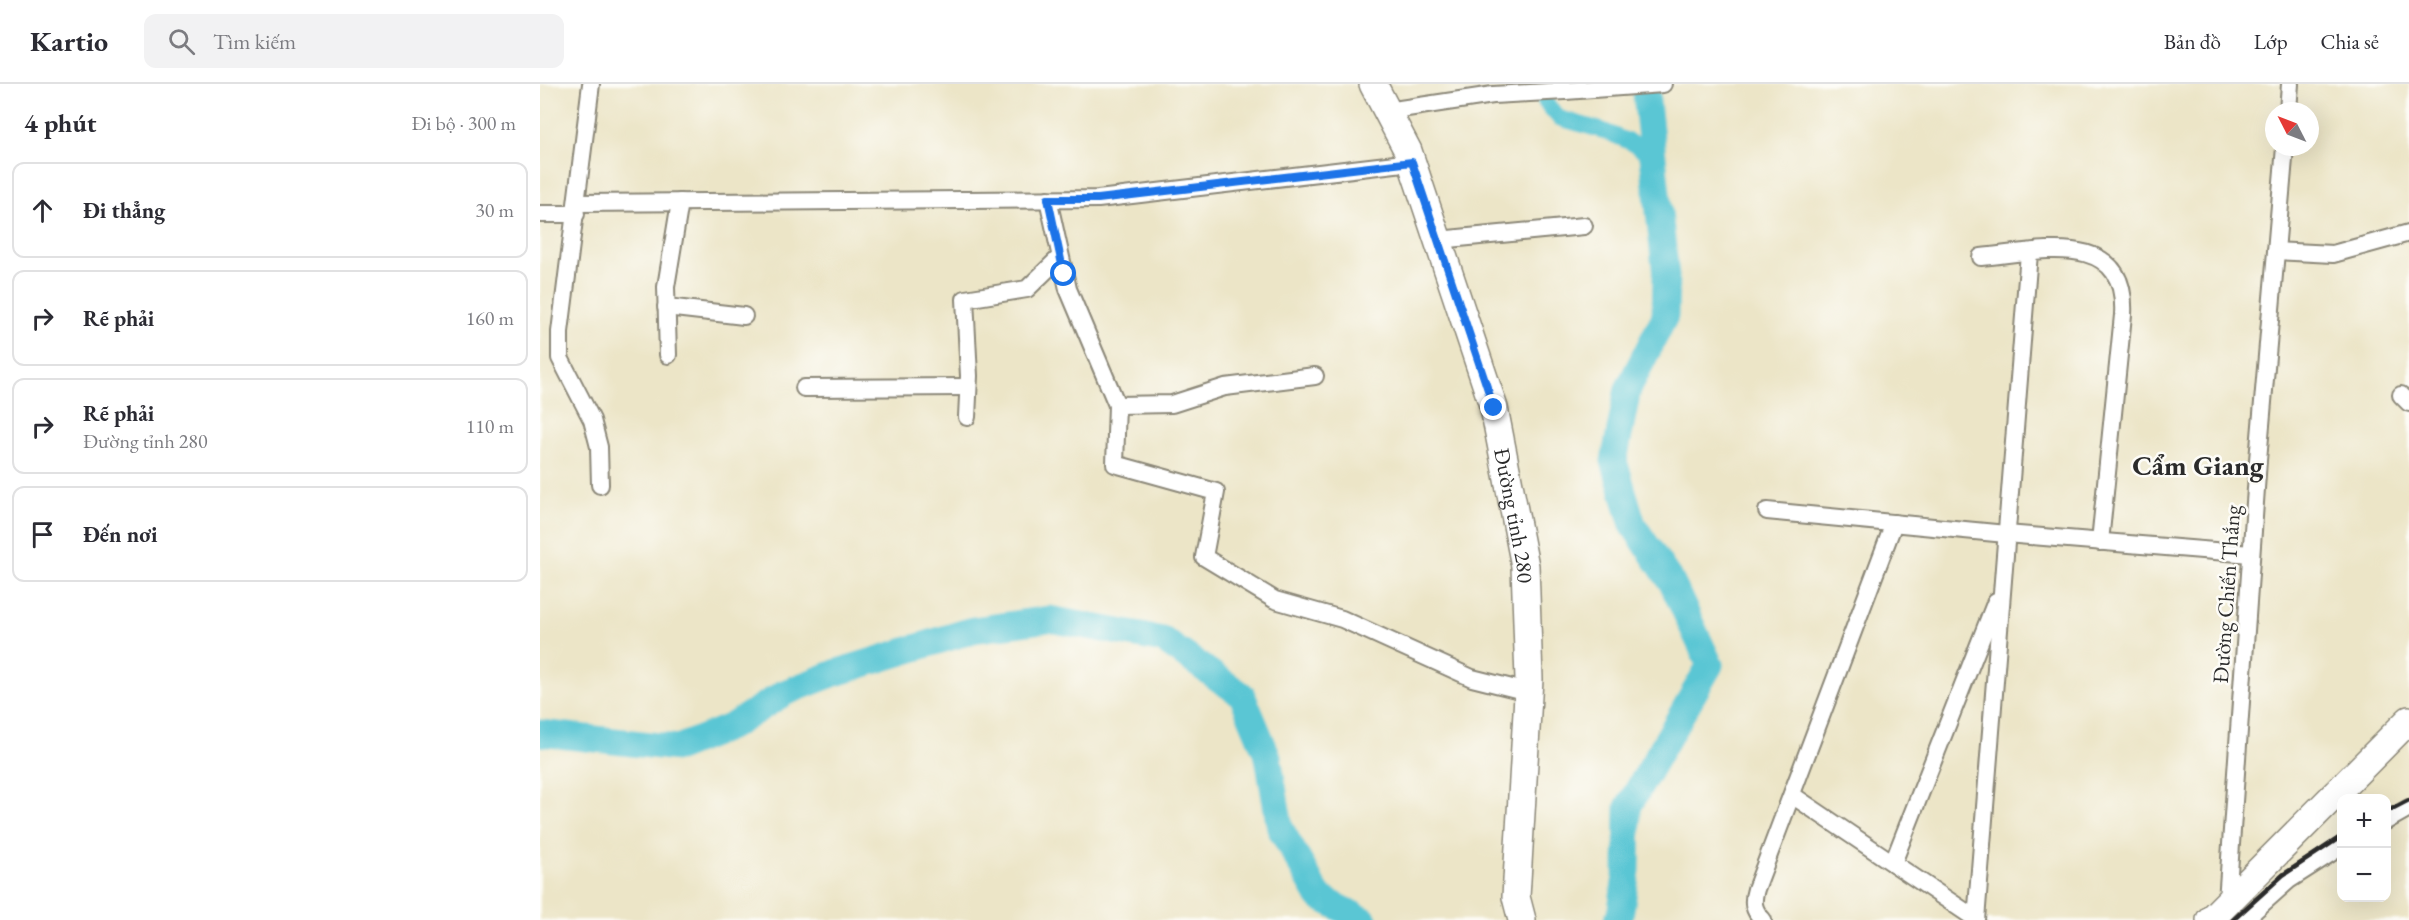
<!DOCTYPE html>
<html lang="vi">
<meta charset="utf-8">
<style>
:root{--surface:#fff;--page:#f2f2f3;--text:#2b2b33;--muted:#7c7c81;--line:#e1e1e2}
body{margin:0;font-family:"EB Garamond",serif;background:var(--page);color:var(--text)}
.controls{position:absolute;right:18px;bottom:18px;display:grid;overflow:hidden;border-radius:12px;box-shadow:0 6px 24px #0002}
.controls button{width:54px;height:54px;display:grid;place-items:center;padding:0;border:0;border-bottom:2px solid var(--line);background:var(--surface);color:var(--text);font:30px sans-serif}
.compass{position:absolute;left:1725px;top:18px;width:54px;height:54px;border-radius:50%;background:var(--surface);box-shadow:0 6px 24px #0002;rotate:312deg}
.stop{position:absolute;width:18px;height:18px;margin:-14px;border:4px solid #1a73e8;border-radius:50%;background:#fff}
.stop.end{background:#1a73e8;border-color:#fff;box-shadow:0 2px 6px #0008}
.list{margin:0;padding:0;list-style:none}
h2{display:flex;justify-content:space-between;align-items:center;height:78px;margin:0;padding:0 24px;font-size:26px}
h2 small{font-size:20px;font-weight:400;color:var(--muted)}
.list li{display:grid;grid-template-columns:39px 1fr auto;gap:18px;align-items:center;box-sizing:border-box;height:96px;margin:0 12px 12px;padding:0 12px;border:2px solid var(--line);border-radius:12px}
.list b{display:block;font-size:22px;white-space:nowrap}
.list p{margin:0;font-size:20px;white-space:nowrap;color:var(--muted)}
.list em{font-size:20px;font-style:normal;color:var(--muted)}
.icon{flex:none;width:33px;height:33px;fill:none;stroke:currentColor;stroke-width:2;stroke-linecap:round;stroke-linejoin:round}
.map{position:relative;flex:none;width:1869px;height:836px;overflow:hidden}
header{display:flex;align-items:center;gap:36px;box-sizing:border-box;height:84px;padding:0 30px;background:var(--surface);border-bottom:2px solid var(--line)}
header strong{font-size:28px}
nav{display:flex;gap:33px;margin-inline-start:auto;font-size:21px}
.search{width:420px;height:54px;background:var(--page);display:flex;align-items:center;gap:15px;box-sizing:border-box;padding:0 21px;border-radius:12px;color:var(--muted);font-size:22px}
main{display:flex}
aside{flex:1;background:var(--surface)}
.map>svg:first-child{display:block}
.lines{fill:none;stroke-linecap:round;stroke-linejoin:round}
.canal{stroke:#5ac6d4;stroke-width:16}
.river{stroke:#5ac6d4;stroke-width:27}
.street-casing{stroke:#8c8879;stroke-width:20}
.primary-casing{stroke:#8c8879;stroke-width:30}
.street{stroke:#fff;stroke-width:16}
.primary{stroke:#fff;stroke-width:27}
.rail{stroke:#2b2b2b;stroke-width:4.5}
.route{stroke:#1a73e8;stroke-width:8}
.labels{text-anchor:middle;stroke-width:5;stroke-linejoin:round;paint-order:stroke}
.street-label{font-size:22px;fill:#2b2b2b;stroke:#fdfcf7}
.district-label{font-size:28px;font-weight:bold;fill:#2b2b2b;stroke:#fdfcf7}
</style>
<header>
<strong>Kartio</strong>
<div class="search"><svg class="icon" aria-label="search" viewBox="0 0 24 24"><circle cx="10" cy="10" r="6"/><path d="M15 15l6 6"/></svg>Tìm kiếm</div>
<nav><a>Bản đồ</a><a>Lớp</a><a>Chia sẻ</a></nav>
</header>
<main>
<aside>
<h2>4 phút<small>Đi bộ · 300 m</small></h2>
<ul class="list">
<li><svg class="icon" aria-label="ahead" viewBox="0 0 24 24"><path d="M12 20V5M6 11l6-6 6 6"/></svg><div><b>Đi thẳng</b></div><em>30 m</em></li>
<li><svg class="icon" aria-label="right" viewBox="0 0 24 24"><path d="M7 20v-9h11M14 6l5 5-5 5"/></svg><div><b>Rẽ phải</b></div><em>160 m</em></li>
<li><svg class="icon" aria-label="right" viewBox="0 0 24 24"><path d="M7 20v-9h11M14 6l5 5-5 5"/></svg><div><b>Rẽ phải</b><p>Đường tỉnh 280</p></div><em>110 m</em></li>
<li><svg class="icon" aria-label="arrive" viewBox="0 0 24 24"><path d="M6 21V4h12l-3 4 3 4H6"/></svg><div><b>Đến nơi</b></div></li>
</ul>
</aside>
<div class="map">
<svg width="1869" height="836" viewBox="0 0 1869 836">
<rect width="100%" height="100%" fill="#fdfcf7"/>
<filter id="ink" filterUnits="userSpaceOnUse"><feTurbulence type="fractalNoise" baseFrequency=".0167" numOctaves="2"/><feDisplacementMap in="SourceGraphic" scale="12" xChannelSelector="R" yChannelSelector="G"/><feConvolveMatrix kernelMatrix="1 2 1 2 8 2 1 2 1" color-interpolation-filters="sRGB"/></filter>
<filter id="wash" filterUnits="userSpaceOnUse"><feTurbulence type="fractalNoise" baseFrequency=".008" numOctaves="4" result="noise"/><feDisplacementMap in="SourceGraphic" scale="24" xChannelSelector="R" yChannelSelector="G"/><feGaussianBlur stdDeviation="1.35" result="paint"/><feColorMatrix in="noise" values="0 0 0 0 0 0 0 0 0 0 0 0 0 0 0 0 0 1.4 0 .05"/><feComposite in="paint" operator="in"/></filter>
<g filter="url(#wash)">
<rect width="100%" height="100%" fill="#ece5c7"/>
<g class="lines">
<!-- canal -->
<path class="canal" d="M996,0l10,19 13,15 45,13 28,12 21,15"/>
<!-- river -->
<g class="river">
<path d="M0,649l138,15 54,-22 52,-33 51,-20 138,-43 76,-11 114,21 79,55 26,62 12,71 39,69 45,23"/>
<path d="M1077,836l3,-4 7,-46 1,-63 82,-142 -38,-82 -39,-58 -19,-64 14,-72 37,-73 1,-40 -21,-192"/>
</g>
</g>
</g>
<g filter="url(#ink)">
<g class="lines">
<defs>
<g id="street">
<path d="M51,0l-31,248v26l32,62 7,27 1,38"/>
<path d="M1025,7l98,-7"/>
<path d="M847,27l106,-16 72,-4 -4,-7"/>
<path d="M1748,27l2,-27"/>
<path d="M508,115l20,90 49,116 -2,59 101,28 -12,65 71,43 67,19 130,59 56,14"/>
<path d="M37,119l521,-4 314,-37"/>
<path d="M0,130h36"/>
<path d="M898,156l146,-14"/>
<path d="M1736,167l57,3 76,-21"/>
<path d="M1441,173c56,-5 147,-30 142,58l-23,227"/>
<path d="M126,223l78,9"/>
<path d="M128,271l-2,-68 14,-85"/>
<path d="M264,304l164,-1"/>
<path d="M1861,311l8,8"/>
<path d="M577,321l55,-1 53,-17 90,-11"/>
<path d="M427,333l2,-41 -4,-77 62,-10 33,-32"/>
<path d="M1227,427l239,23 245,20"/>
<path d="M1252,711l184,124"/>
<path d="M1846,737l23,-13"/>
<path d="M1353,779l103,-262"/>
<path d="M1687,817l31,-441 27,-313"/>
<path d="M1223,836c-10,-10 -11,-18 -7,-31l138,-366"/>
<path d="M1436,836l53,-667"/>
<path d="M1704,836l45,-40 53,-34"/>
</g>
<g id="primary">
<path id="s1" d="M833,0l35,67 86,257 31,158 4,113 -13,218 6,23"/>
<path d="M1670,836l199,-200"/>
</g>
</defs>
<!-- street casing -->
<use href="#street" class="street-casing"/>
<!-- primary casing -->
<use href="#primary" class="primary-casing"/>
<!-- street -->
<use href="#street" class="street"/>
<!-- primary -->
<use href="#primary" class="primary"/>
<!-- rail -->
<g class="rail">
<path d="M1846,728l23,-12"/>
<path d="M1693,836l50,-45 59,-39"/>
</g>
</g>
</g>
<g class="lines" filter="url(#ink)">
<!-- route -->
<path class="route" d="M524,190l-16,-75h50l314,-37 82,246"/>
</g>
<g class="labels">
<!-- street labels -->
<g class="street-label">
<text dy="8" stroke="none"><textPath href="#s1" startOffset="456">Đường tỉnh 280</textPath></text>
<text transform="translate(1686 510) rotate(-86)" y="8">Đường Chiến Thắng</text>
</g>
<!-- district labels -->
<g class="district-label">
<text x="1658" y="391">Cẩm Giang</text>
</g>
</g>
</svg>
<div class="controls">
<button>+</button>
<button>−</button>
</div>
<svg class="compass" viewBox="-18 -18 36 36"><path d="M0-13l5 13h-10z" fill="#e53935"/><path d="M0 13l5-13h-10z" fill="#7c7c81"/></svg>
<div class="stop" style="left:524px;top:190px"></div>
<div class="stop end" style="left:954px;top:324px"></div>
</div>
</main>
